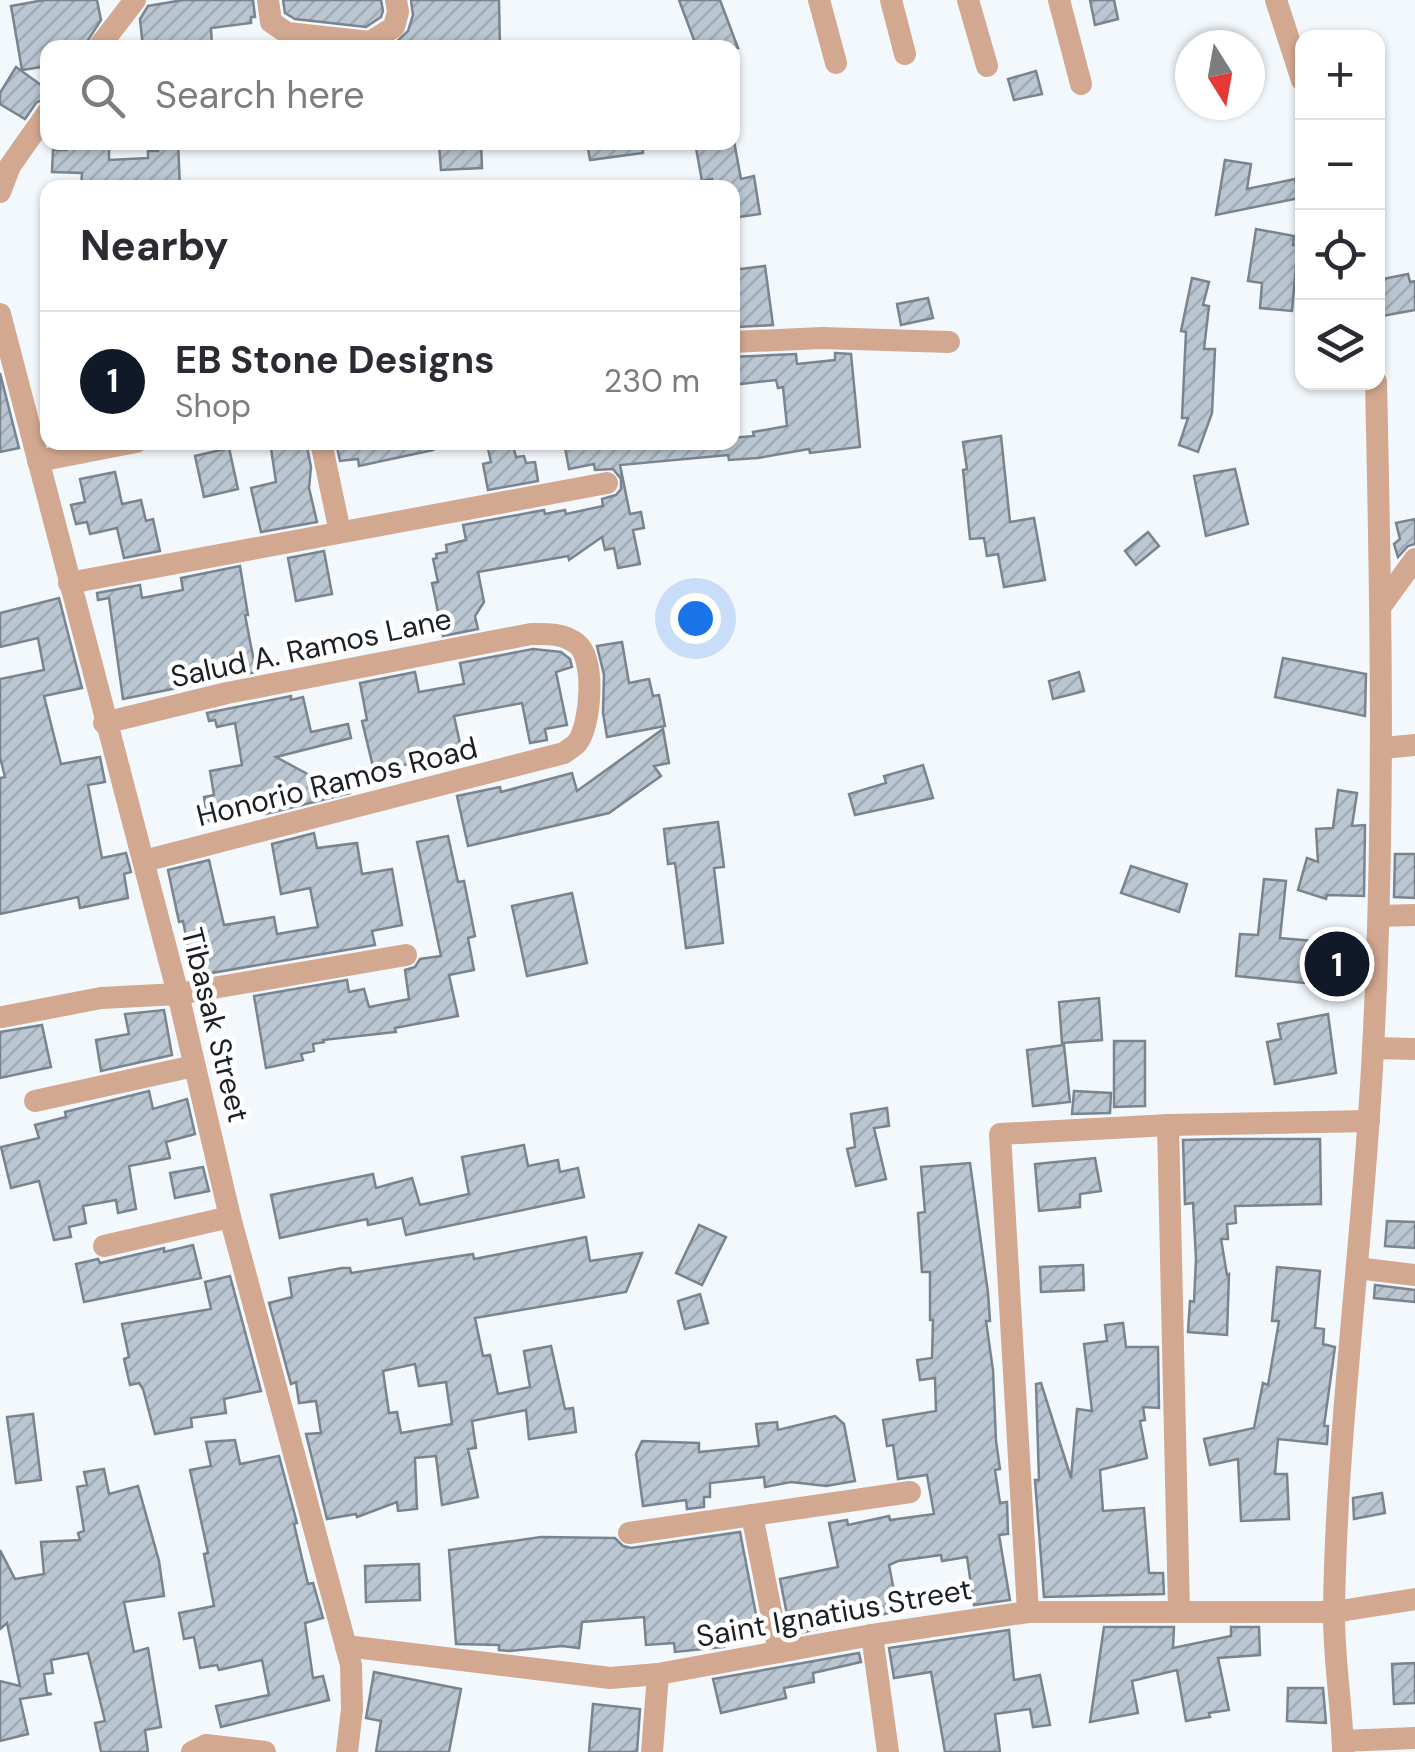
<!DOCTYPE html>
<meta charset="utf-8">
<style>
:root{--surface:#fff;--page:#f2f2f3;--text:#2b2b33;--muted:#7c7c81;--line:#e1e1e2;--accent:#111827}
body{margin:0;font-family:"DM Sans",sans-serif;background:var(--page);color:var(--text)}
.controls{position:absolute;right:30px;top:30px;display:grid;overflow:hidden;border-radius:20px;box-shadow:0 2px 8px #0004}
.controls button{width:90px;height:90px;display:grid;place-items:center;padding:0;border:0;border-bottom:2px solid var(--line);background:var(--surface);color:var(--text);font:50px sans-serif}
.compass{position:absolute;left:1175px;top:30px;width:90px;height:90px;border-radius:50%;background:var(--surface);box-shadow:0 2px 8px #0004;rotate:169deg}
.you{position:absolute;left:695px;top:618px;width:35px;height:35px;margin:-25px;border:8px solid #fff;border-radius:50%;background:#1a73e8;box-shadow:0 0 0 15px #1a73e833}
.badge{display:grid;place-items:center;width:65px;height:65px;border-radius:50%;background:var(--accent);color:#fff;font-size:32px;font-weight:700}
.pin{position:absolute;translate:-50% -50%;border:5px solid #fff;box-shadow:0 2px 10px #0006}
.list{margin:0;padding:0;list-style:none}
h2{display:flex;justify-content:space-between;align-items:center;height:130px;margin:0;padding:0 40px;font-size:42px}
h2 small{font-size:32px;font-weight:400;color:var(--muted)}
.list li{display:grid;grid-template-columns:65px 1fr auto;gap:30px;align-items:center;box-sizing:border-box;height:140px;padding:0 40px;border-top:2px solid var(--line)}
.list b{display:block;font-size:38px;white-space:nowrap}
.list p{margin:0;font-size:32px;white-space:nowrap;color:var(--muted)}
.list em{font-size:32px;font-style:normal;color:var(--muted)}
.icon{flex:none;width:55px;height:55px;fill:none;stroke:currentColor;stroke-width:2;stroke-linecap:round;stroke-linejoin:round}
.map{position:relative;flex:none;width:1415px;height:1752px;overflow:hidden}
.search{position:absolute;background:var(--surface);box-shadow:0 2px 8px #0004;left:40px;top:40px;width:700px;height:110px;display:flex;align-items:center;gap:25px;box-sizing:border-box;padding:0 35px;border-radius:20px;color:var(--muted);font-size:38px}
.panel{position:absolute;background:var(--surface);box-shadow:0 2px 8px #0004;left:40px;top:180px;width:700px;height:270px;border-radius:20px}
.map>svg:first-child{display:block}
.building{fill:url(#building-hatch);stroke:#79848f;stroke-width:2.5;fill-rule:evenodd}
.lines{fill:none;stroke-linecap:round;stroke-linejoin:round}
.minor{stroke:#d3a890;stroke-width:22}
.labels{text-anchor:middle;stroke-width:9;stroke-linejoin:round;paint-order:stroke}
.street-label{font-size:30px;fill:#1c2025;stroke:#fff}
</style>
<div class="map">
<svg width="1415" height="1752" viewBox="0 0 1415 1752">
<defs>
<pattern id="building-hatch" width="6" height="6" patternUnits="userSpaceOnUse" patternTransform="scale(2.5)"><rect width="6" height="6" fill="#bac6d1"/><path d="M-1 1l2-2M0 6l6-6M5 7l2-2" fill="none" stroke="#9faab3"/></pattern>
</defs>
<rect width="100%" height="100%" fill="#f3f8fd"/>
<!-- building -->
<g class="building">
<path d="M44,0h53l4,20 -18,28h-35v18l-26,4 -11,-64z"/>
<path d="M183,0h70l2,17h-4v6l-40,5 1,20h-69l-3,-29 8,-13z"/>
<path d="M283,0h98l2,11 -2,6 -15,10 -71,-8 -10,-6z"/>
<path d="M411,0h88l1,48h-110l18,-17 5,-16z"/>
<path d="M679,0h41l18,48h-41z"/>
<path d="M1090,0h24l4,19 -23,6z"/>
<path d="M16,67l32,23 -1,7 -11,6 -11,16 -25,-15v-11z"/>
<path d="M1036,71l6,23 -28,6 -6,-21z"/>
<path d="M734,141l7,38 13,-3 6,38 -28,4v-30h-18l-2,-9 -10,2 -6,-33z"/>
<path d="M67,142h42v18l39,-2v-7h10l-1,-9h21l2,46h-99l1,-15 -30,-1 1,-22h14z"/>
<path d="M481,142l1,26 -41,2 -2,-26z"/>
<path d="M587,142h55l1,11 -53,7z"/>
<path d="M1225,160l26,4 -4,25 48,-10 4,19 -83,17z"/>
<path d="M1256,229l38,7 -1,9h5l-6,66 -32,-3 2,-25 -14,-2z"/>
<path d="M765,266l8,59 -35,2v-5l-6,1v-53z"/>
<path d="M1408,274l2,8 5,-1v29l-33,6 -4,-36z"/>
<path d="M1192,278l17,4 -6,23 6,1 -5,43h11l-3,64 -14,39 -19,-7 9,-27h-6l4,-86 -5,-1z"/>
<path d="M928,298l5,20 -32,7 -4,-21z"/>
<path d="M835,353l16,1 9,93 -50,6 -1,-4 -51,9 -29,2 -1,-5 -108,10 10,49 11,-2 3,16 -11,2 7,34 -22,4 -4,-20 -9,2 -3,-13 -33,23 -1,-4 -90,16 6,30 -9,14 3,13 -35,7 -11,-53 6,-1 -5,-23 4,-1 -1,-4 11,-2 -1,-7 20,-5 -3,-15 81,-15 1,4 20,-4 1,4 37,-8 -1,-7 14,-4 5,-6v-10l-8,-10 -18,1 -1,-6 -25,5 -5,-27h168v-4l22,-2 -1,-4 34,-6 -4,-39 -5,1 -2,-8 -44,5v-28l64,-3 1,10 38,-4z"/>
<path d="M0,373l19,75 -19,4z"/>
<path d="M1001,436l9,86 24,-4 11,62 -41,7 -6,-33 -11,2 -3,-18 -14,1 -7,-69 4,-1 -4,-27z"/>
<path d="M270,442h36l5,25 -2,21 8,34 -56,10 -10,-44 25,-6z"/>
<path d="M336,442h96l1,8 -74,16 -1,-7 -18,2z"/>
<path d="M494,442h18l4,15 8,-1 2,7 9,-1 3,19 -50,9 -5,-26 8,-2 -3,-13 7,-2z"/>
<path d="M229,448l9,41 -34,8 -9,-41z"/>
<path d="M1235,469l13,55 -42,12 -12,-60z"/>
<path d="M115,472l7,32 19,-4 5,21 7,-2 7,32 -36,7 -7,-30 -27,6 -3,-12 -11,2 -5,-19 14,-3 -5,-23z"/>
<path d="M1415,519v25l-7,2 -10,11 -4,-13 6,-5 -4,-16z"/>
<path d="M1148,532l11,14 -23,19 -11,-14z"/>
<path d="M324,551l8,43 -36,7 -8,-43z"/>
<path d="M240,566l8,49h-3l11,57 -133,27 -14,-101 -11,2 -1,-7 43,-8 2,13 41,-8 -2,-12z"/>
<path d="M59,598l23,90 -38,8 17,68 39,-7 5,25 -17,3 14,73 24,-5 5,19 -7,2 4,24 -48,10 -2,-11 -78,17v-136l5,-1 -5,-20v-78l44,-9 -6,-32 -38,9v-34z"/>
<path d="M622,642l7,41 20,-4 4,17 6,-1 6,31 -58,11 -4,-24 1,-38 -7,-29z"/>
<path d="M533,649l28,3 9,7 2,8 -16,5 11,53 -22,4 2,11 -17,3 -8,-40 -68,13 9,41 -49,11 -1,-5 -39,8 -12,-50 5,-1 -7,-37 55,-11 4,20 45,-8 -4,-21z"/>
<path d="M1283,658l83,16 -1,42 -90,-19z"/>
<path d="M1079,672l5,19 -31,8 -4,-18z"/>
<path d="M291,696v4l12,-3 8,35 37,-8 3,14 -75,19 50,27 22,-4 2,13 -84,21v-3l-58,10 -4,-24 10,-2 -4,-24 32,-6 -7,-42 -18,4 -2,-7 -6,1 -2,-8z"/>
<path d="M663,729l6,34 -15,3 7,10 -52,37 -141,33 -11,-50 43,-9 1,5 71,-19 5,18z"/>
<path d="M923,765l10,33 -78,17 -6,-21 37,-11 -2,-7z"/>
<path d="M1338,790l19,3 -5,33 13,-1 -1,71 -37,-1 -1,4 -28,-9 9,-32 11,4 -2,-33 17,-1z"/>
<path d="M718,822l6,45 -10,1 9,75 -37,5 -11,-85 -7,1 -4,-35z"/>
<path d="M314,833l3,15 40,-5 5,31 30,-5 10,56 -30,6 3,14 -181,31 -11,-55 -4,1 -11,-52 41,-10 15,65 50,-8 3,17 41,-7 -8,-39 -29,6 -9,-50z"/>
<path d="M448,836l10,46 6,-1 11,55 -7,2 6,32 -25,5 9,41 -63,12 1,4 -73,8 1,2 -11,2 1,7 -13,3 2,6 -37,8 -12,-72 93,-16 2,12 15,-3 5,18 40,-8 -4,-29 10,-3 5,-8 21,-3 -24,-114z"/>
<path d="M1395,854h20v44l-21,-1z"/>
<path d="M1131,866l56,18 -8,28 -58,-19z"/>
<path d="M1264,879l22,2 -6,57 79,7 -4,43 -119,-12 4,-42 18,1z"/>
<path d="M572,893l15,70 -60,13 -15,-70z"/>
<path d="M1099,998l3,42 -40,3 -3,-41z"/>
<path d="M164,1010l8,45 -71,16 -5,-31 33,-6 -4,-20z"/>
<path d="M1328,1014l8,59 -61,11 -8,-42 14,-3 -3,-15z"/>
<path d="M42,1025l9,42 -51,11v-46z"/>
<path d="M1114,1041h31v65l-31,1z"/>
<path d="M1064,1045l6,57 -37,4 -6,-56z"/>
<path d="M149,1091l4,18 34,-10 8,35 -29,8 4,16 -41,8 7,43 -18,4 -2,-13 -33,6 3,17 -17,4 2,10 -17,3 -15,-59 -28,7 -10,-41 38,-9 -4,-13 31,-8 -1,-5z"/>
<path d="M1074,1091l37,2 -1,20 -38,1z"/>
<path d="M887,1108l2,18 -15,2 12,51 -30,7 -9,-37 8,-2 -4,-33z"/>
<path d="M1225,1139h95l1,65 -86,2 1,17 -9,1 1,15h-7l6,36 2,-1 -2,61 -39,-3 2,-31 4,1 2,-43 -3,-56 -8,1 -2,-64z"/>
<path d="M524,1145l4,21 30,-6 2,12 18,-4 6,29 -178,38 -4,-17 -34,7 -1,-6 -87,19 -9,-43 102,-21 3,14 36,-10 8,27 49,-11 -7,-37z"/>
<path d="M1095,1158l6,33 -21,3v13l-41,4 -4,-47z"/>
<path d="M970,1163l18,130 2,28h-4l7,49 3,71 4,28 -5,1 5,33 7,-1 1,32 -9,1 11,65 -36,5 -7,-48 -25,4 -1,-6 -43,6 -9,4 9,46 -107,24 -11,-56 58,-12 -9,-44 18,-3 1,5 41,-9 1,4 44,-6 -7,-39 -29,4 -5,-34 -6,1 -4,-26 53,-9 -1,-33 -15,2 -3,-20 15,-2 1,-38h-3v-48h-8l-4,-59 7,-1 -4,-45z"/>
<path d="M203,1167l6,24 -34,7 -5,-25z"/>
<path d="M1387,1221l28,1v26l-30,-2z"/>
<path d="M699,1225l27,12 -24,48 -26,-12z"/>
<path d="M586,1237l4,24 52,-8 -16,39 -151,26 8,38 7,-1 8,39 32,-7 -6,-36 27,-5 14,63 8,-1 3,24 -47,7 -3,-29 -54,11 4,27 -8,1 10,48 -36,8 -6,-49 -21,2 2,51 -19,2 -1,-9 -40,15 -1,-3 -29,5 -21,-85 15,-1 -5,-32 -17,2 -3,-21 -5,2 -22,-81 23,-6 -3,-19 53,-10h8l1,5 122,-19 1,5zM415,1364l4,22 27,-4 6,42 -51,9 -4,-21 -8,1 -6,-42z"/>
<path d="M193,1245l8,33 -117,24 -8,-38 22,-5 2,4 64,-15v4z"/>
<path d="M1083,1265l1,25 -43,2 -1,-25z"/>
<path d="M1277,1267l43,4 -5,57 9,1 -1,15 12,3 -11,79h4l-1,18 -49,-5 -3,35h12l2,45 -48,2 -3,-62 -28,6 -6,-26 50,-11 9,-45 5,2 11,-64h-7z"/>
<path d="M230,1276l31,115 -37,8 2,14 -35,5 1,9 -37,7 -12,-45 -4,-6 -9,2 -6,-26 5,-2 -7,-33 89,-15 -6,-27z"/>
<path d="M1375,1285l40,5v12l-41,-4z"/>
<path d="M700,1294l8,29 -23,6 -7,-28z"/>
<path d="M1123,1323l3,24h32l1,61 -16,-1 2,13 -5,1 7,37 -47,12 3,41 41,-3 5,65h14l1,21 -120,3 -9,-117h4l-3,-96 5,-1 30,95 6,-69 15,2 -8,-67 23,-3 -2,-16z"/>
<path d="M33,1414l8,66 -25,3 -9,-66z"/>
<path d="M835,1416l9,8 11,57 -29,5 -35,-4 -26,5 -1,-10 -54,6v14h-6v10l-17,2 -1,-9 -43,6 -7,-52 6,-13 57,2v9l60,-6 -3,-22 21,-2 1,8z"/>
<path d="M235,1440l5,24 39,-8 18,67 -3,1 14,60 5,-1 10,35 -18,5 8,55 10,-2 6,24 -108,27 -5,-21 53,-11 -7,-35 -43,10 -2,-5 -17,3 -6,-31 -10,2 -5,-26 35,-7 -10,-52 4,-1 -18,-83 21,-4 -5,-24z"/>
<path d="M104,1469l5,25 29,-8 21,75 5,35 -40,6 10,50 14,-4 13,79 -16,3 3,22h-47l-6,-29 10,-2 -17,-68 -37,7 2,13 -9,1 3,19 5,1 -32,5 8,35 -28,7v-60l20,5 -13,-63 -7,6v-79l15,29 29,-5 -3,-32 39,-2 -2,-7 6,-2 -7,-44 10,-2 -3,-13z"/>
<path d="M1382,1493l3,20 -31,6 -1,-21z"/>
<path d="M740,1532l19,98 -37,6 2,11 -49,5 -1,-9 -28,2 -2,-28 -62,5 -3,26 -17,-2 -53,5 -10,-1v-5l-43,-1 -7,-94 92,-13 74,1 8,8 8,2z"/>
<path d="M419,1564l1,36 -54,2 -1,-36z"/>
<path d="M1104,1627h70l-1,21 58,-12v-9h28l1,28 -42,3 11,52 -20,3 1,4 -24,4 -9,-51 -45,11 6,32 -48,9z"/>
<path d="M1009,1630l5,50 26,-5 10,50 -17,2 -3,-18 -35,5 5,38h-55l-14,-80 -37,6 -5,-30z"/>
<path d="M859,1653l2,9 -48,11 1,9 -30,6 2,10 -65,15 -8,-34z"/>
<path d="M1415,1663v40l-21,1 -2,-40z"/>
<path d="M374,1672l87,17 -12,63h-73l5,-31 -15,-3z"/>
<path d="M1288,1688h35l3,35 -39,-2z"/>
<path d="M593,1704l47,5 -3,43h-48z"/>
</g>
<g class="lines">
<!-- minor -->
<g class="minor">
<path d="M268,0l3,22 16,11 83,9 24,-15 4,-15 -2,-12"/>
<path d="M819,0l17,63"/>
<path d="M891,0l14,54"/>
<path d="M968,0l19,66"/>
<path d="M1059,0l22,84"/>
<path d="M1276,0l26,80"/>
<path d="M98,48l37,-48"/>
<path d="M0,192l10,-26 38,-54"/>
<path d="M0,314l178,680 52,223 121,448 1,44 -5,43"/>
<path d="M732,342l90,-4 127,4"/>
<path d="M321,442l19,90"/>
<path d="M38,461l98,-19"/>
<path d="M69,583l538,-100"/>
<path d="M1381,606l34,-47"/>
<path d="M104,723l123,-30 304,-59c16,0 33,-1 46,10 19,14 14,82 0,99 -1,2 -11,8 -13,10l-420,108"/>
<path d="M1383,748l32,-3"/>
<path d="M1379,916l36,-1"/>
<path d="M2,1017l99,-19 77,-4 228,-39"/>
<path d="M1373,1048l42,1"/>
<path d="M35,1101l159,-35"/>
<path d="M1168,1125l11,487"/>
<path d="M104,1246l126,-29"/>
<path d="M1357,1268l58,7"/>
<path d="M752,1515l27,137"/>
<path d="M629,1533l281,-41"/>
<path d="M1028,1612l-28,-478 168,-9 201,-4"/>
<path d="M872,1635l16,117"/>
<path d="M346,1646l264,32 48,-4 214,-39 156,-23h306l81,-13"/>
<path d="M1343,1741l72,-3"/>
<path d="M192,1752l14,-7 59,7"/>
<path d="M652,1752l6,-78"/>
<path d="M1343,1752c-1,-48 -10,-96 -9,-144 3,-187 30,-372 39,-559 12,-222 8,-444 3,-667"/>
</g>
</g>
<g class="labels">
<!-- street labels -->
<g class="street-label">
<text transform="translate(311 648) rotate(-12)" y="10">Salud A. Ramos Lane</text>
<text transform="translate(337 782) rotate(-14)" y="10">Honorio Ramos Road</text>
<text transform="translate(215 1025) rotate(76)" y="10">Tibasak Street</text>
<text transform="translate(834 1613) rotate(-10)" y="10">Saint Ignatius Street</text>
</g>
</g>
</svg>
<div class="controls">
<button>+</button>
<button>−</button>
<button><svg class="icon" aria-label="locate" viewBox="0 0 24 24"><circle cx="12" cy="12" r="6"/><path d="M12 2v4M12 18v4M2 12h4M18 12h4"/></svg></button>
<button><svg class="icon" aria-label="layers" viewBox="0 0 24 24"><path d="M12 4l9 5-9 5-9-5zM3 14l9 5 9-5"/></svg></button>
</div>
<svg class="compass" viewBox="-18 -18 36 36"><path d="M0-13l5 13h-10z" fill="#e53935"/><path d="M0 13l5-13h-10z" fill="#7c7c81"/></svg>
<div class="you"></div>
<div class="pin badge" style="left:1337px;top:964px">1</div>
<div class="search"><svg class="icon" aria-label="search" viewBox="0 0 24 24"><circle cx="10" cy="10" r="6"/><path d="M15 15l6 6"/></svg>Search here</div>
<section class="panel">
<h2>Nearby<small></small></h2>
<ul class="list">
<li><span class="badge">1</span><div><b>EB Stone Designs</b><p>Shop</p></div><em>230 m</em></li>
</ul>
</section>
</div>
